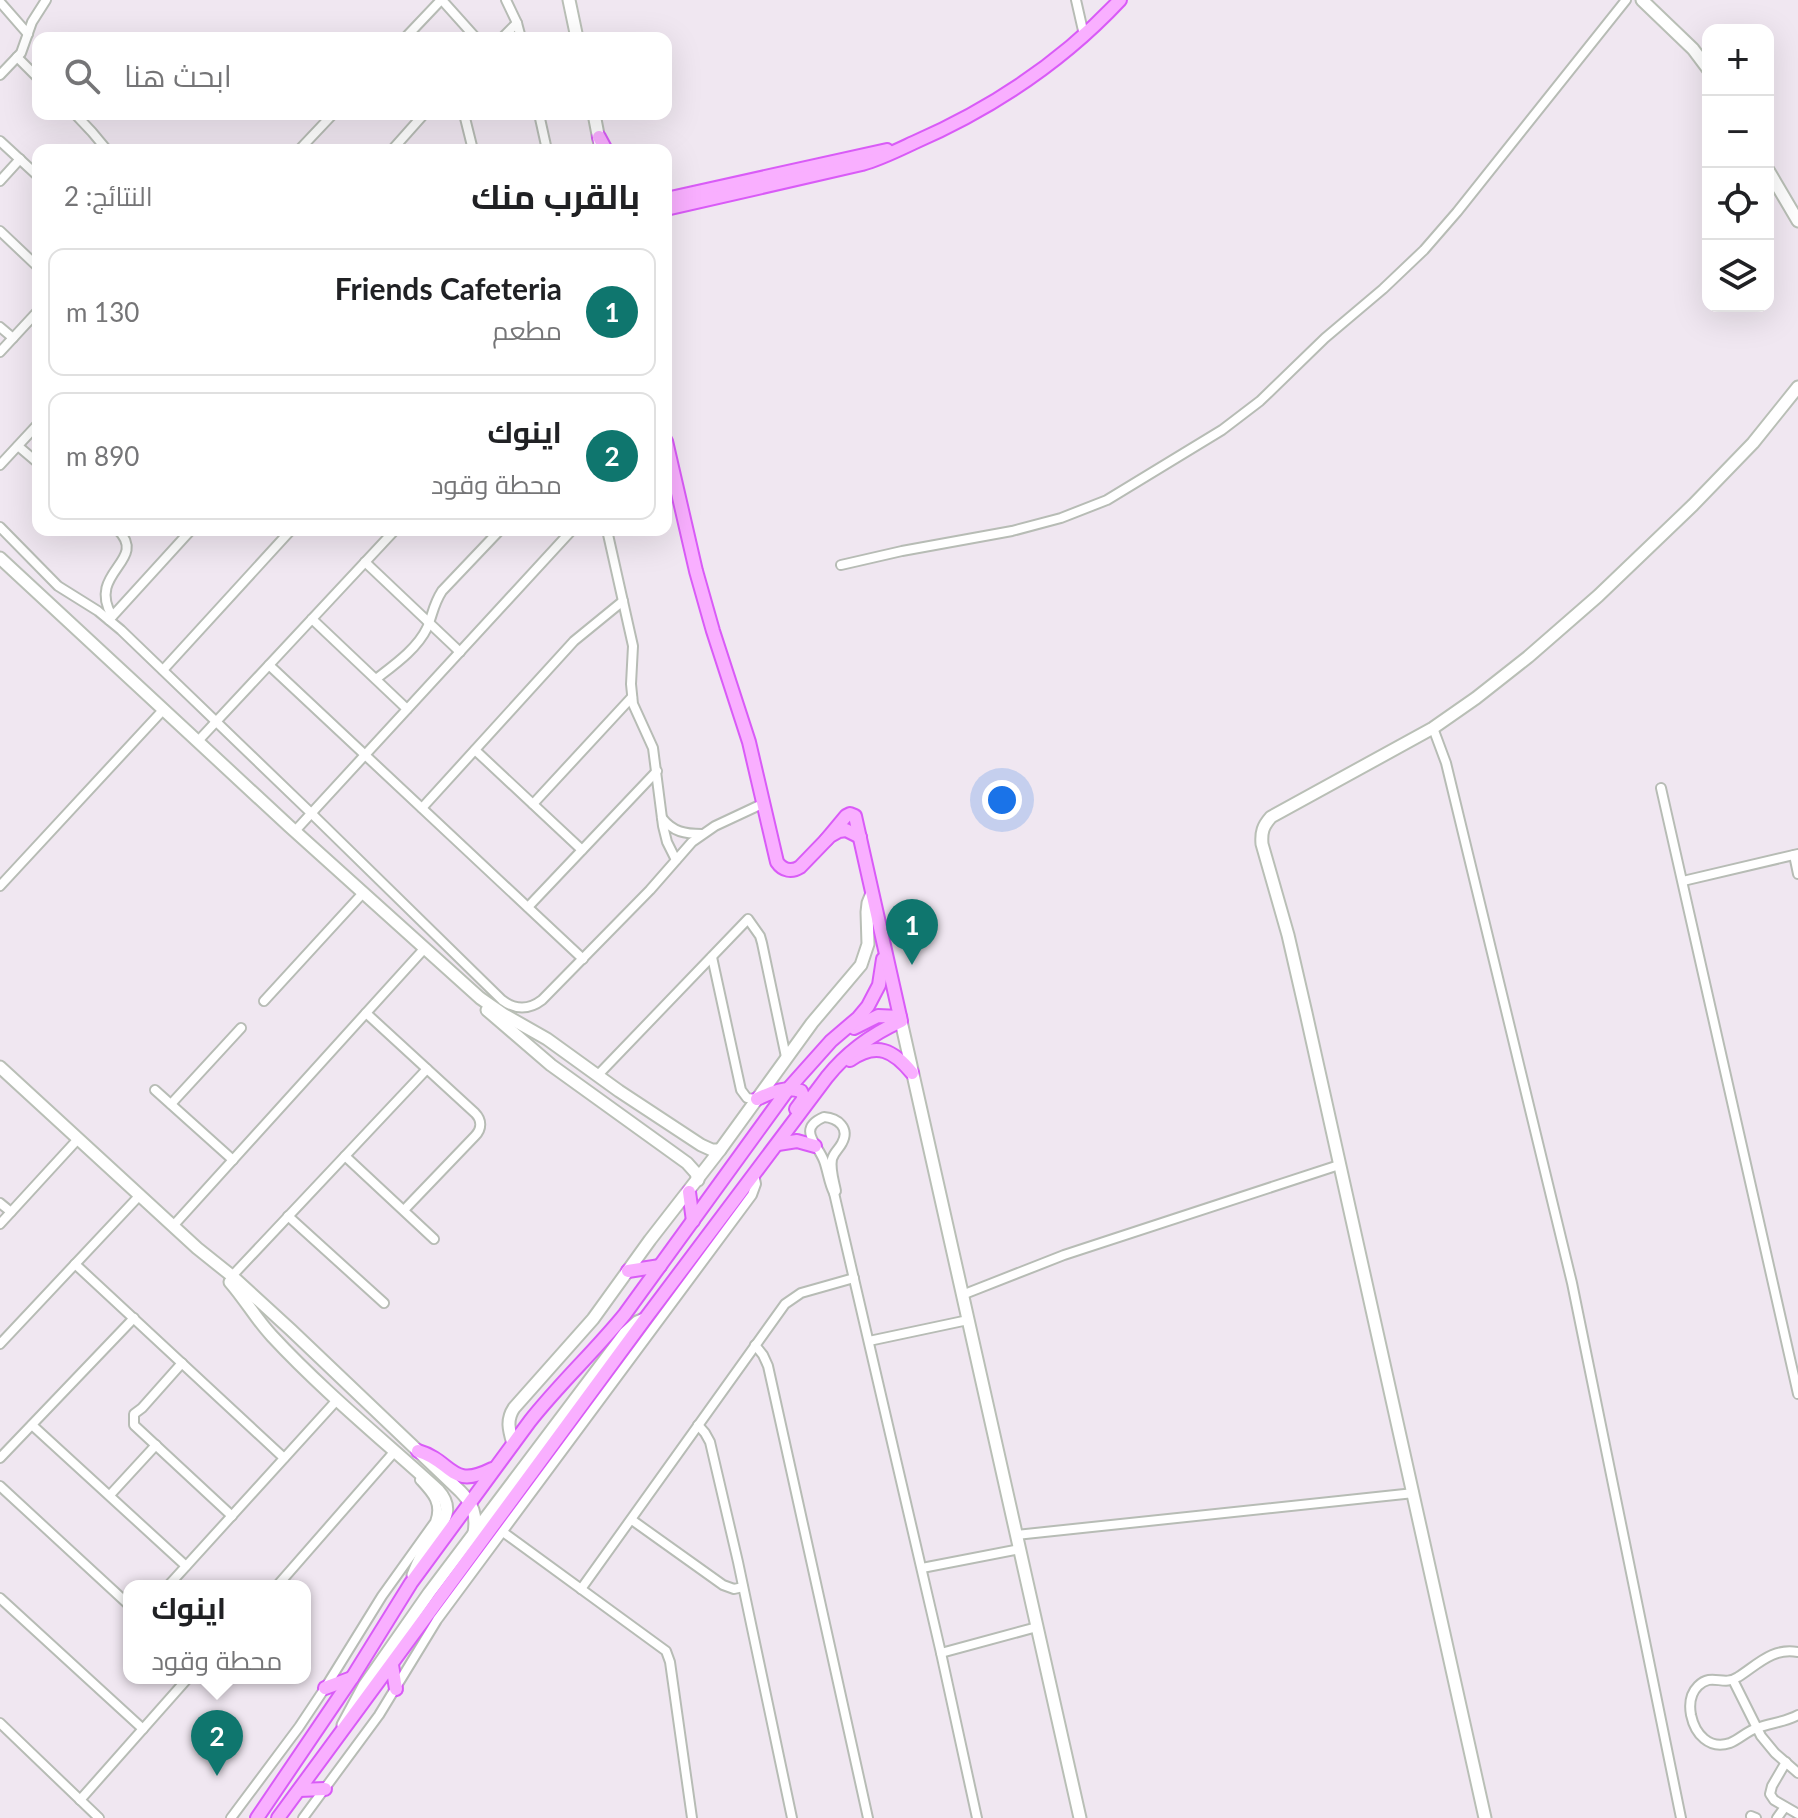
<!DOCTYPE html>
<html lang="ar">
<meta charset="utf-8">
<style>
:root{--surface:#fff;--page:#f2f2f2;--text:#202124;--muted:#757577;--line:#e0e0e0;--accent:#0f766e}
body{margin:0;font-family:Lato,Cairo,sans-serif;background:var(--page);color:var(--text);direction:rtl}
.controls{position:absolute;right:24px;top:24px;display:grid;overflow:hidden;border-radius:16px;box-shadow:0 8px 32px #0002}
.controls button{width:72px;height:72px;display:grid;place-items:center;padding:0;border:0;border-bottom:2px solid var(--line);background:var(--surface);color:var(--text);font:40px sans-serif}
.you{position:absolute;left:1002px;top:800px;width:28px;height:28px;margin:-20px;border:6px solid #fff;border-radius:50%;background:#1a73e8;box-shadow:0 0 0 12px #1a73e833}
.badge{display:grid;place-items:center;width:52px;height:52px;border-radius:50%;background:var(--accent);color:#fff;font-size:26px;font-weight:700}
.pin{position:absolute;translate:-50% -66px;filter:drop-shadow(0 2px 4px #0008)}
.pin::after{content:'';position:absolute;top:42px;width:28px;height:24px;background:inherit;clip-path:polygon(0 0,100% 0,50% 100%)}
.popup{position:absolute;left:123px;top:1580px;width:188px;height:104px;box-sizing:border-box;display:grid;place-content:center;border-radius:16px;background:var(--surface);filter:drop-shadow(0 2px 6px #0005);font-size:26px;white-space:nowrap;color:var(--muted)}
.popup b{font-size:30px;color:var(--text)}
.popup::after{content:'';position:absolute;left:50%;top:100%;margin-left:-16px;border:16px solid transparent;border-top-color:var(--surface)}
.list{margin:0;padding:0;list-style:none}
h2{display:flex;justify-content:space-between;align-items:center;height:104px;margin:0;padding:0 32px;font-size:34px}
h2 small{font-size:26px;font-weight:400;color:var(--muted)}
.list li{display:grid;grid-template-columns:52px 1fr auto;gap:24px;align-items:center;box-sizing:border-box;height:128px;margin:0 16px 16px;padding:0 16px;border:2px solid var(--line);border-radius:16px}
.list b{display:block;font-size:30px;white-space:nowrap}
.list p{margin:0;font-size:26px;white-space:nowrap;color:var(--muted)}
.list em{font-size:26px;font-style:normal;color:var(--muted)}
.icon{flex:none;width:44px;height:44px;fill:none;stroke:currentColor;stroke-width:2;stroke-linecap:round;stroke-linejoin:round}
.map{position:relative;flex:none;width:1798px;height:1818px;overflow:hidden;direction:ltr}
.search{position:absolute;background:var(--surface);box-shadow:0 8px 32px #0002;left:32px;top:32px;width:640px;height:88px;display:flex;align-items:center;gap:20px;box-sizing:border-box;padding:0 28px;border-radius:16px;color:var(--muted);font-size:30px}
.panel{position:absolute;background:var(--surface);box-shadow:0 8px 32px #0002;left:32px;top:144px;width:640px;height:392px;border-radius:16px;direction:rtl}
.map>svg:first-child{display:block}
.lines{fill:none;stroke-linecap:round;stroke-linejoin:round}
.street-casing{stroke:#b7bcb5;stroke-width:12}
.secondary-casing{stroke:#b9bfb6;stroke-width:15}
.primary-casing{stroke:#d95bf7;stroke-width:16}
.street{stroke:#fff;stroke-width:8}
.secondary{stroke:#fff;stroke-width:11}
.primary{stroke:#f9afff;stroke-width:12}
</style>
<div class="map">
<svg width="1798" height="1818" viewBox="0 0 1798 1818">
<rect width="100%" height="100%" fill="#f0e7f1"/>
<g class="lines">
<defs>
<g id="street">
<path d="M442,0l34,38"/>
<path d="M506,0l11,23 4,15"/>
<path d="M1076,0l8,35"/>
<path d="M0,2l28,32"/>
<path d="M405,38l36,-38"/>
<path d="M502,38l15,-15"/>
<path d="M17,57l21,21"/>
<path d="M0,75l21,-22 11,-31 14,-22"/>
<path d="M75,114l17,18 15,18"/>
<path d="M464,114l9,36"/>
<path d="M539,114l8,36"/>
<path d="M0,141l38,35"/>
<path d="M299,150l34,-36"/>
<path d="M392,150l32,-36"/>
<path d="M0,181l20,-22"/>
<path d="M0,231l38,36"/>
<path d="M0,327l13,11"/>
<path d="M0,352l38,-41"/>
<path d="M18,446l20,17"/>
<path d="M0,465l38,-41"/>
<path d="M0,527l58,59 40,25 23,19 190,183 191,187c13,10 27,10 40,0l108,-110 42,-48 23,-16 49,-23"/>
<path d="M607,530l26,116 -2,38 2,20 20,44 10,78 4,16 9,18"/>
<path d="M365,562l95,90"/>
<path d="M841,565l61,-14 110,-20 49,-13 46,-18 115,-70 38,-29 65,-63 58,-49 41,-39 33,-38 169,-212"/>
<path d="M112,616c-26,-44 37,-55 6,-86"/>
<path d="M312,619l95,90"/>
<path d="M109,620l82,-90"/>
<path d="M269,665l314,294"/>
<path d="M163,670l128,-140"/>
<path d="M376,679c18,-14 41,-30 51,-51 6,-14 6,-23 15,-37l58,-61"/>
<path d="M1433,728l13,35 126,520 109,535"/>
<path d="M198,741l197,-211"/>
<path d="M475,750l107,100"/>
<path d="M1661,788l137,606"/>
<path d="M533,804l99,-107"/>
<path d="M422,808l152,-167 49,-40"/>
<path d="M662,818c11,14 23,16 40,16"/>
<path d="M295,831l277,-301"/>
<path d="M1794,855l4,19"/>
<path d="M1683,881l115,-27"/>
<path d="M0,886l164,-177"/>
<path d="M528,907l129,-136"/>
<path d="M712,957l29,133 6,8 10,1"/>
<path d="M264,1001l99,-108"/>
<path d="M366,1013l109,100c7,7 7,16 0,23l-71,74"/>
<path d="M597,1076l151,-157 12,17 2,7 24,114"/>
<path d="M155,1090l78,70"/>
<path d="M171,1104l70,-76"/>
<path d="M824,1117c14,1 26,11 18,26 -3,6 -8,9 -10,16 -2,10 2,22 4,32l-2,2c-5,-9 -6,-21 -10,-32 -6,-17 -28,-32 0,-44z"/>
<path d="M345,1156l89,83"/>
<path d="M834,1193l107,460 36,165"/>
<path d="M0,1203l11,9"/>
<path d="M288,1216l96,87"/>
<path d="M0,1224l78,-85"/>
<path d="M173,1226l251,-277"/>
<path d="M75,1264l209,194"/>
<path d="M232,1276l195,-207"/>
<path d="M962,1295l102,-40 275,-90"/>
<path d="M869,1341l99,-21"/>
<path d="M0,1344l140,-149"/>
<path d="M755,1345l8,10 5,11 100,452"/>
<path d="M182,1363l-40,45 -8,6v11l98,91"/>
<path d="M32,1425l154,141"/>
<path d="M698,1425l7,8 5,9 28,120 54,256"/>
<path d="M0,1458l134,-140"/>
<path d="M0,1486l129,119"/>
<path d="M110,1495l46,-50"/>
<path d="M632,1520l91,65 11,4 9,-2"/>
<path d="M503,1532l163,119 4,11 22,156"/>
<path d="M1016,1535l398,-42"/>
<path d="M922,1568l98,-19"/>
<path d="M168,1586l169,-186"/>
<path d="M277,1586l118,-135"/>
<path d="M581,1589l204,-285 16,-11 53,-15"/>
<path d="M0,1598l143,131"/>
<path d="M1798,1652c-25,-5 -41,13 -60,25 -15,10 -26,-5 -40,9 -8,8 -9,18 -7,29 4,19 18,35 39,28 10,-4 17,-12 27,-15 14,-5 28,-6 41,-13"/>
<path d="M941,1653l96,-26"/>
<path d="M1733,1680l28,56 14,17 23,20"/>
<path d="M0,1723l99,95"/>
<path d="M1786,1762l-14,24 -2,8 4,6 24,14"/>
<path d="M80,1800l108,-122"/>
<path d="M1751,1816l5,2"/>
<path d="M231,1818l68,-91 26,-39 57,-92 53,-74c7,-19 -3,-29 -15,-42"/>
<path d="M303,1818l76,-103 58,-95 315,-425 4,-11 -2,-10"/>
<path d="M1777,1818l8,-11"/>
</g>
<g id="secondary">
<path d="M569,0l8,38"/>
<path d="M1642,0l51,49 15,20"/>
<path d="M594,114l6,31"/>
<path d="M1768,170l30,51"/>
<path d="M0,558l289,268 191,172 23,16 44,25 72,52 82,54 11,5h8"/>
<path d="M487,1010l64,55 136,98 9,10 2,7"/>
<path d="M901,1021l179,797"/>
<path d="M0,1067l197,181 35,28 59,54 169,161c13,13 17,24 14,42"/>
<path d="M230,1282c15,17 26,37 42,54 51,55 110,103 166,154 20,22 1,36 -11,56 -6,9 -10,19 -14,29"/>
<path d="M513,1444c-4,-14 -7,-24 1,-36l79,-89 57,-79 70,-90 92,-127 49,-58 7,-21 -1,-32 1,-9 4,-10"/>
<path d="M343,1725l21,-39 65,-93 196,-260 12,-11 7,-3"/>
<path d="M1485,1818l-179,-805 -18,-78 -26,-91c-1,-12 1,-18 9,-27l162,-89 43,-30 52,-41 70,-61 95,-91 60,-62 45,-56"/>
</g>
<g id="primary">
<path d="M599,137l7,13"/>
<path d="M666,199l221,-49"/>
<path d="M666,209l196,-45c18,-5 34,-13 51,-21 78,-34 149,-81 207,-143"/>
<path d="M666,441l30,130 17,60 36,111 28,120c6,9 15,10 23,5l30,-31 9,-5 7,-1 14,7"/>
<path d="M854,1028l24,-12 22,1"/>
<path d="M850,1060c27,-19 44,-9 62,13"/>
<path d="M757,1099c15,-7 29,-13 44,-8l3,7 -8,11"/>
<path d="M778,1144l19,-3 18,5"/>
<path d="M689,1192l4,29"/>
<path d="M628,1271l32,-5"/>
<path d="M418,1451c35,10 32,39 74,18"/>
<path d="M392,1665l4,24"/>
<path d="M325,1688l27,-10"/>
<path d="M299,1790l26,-1"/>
<path d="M257,1818l95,-140 59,-95 119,-162c30,-38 65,-70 95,-107l164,-226 42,-47 27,-23 10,-12 11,-21 4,-26"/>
<path d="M278,1818l367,-499 182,-242c20,-25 45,-43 74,-56l-46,-205 -5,-2 -4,2 -20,24"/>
</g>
</defs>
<!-- street casing -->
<use href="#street" class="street-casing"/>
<!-- secondary casing -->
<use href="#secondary" class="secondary-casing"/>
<!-- primary casing -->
<use href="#primary" class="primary-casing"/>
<!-- street -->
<use href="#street" class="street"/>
<!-- secondary -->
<use href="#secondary" class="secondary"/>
<!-- primary -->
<use href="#primary" class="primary"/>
</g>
</svg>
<div class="controls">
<button>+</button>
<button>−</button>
<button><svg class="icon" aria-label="locate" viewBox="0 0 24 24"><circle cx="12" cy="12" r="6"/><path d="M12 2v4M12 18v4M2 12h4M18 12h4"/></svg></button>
<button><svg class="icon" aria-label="layers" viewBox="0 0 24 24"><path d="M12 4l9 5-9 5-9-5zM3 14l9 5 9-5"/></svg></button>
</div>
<div class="you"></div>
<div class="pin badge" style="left:912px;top:965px">1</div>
<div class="pin badge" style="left:217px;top:1776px">2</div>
<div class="popup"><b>اينوك</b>محطة وقود</div>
<div class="search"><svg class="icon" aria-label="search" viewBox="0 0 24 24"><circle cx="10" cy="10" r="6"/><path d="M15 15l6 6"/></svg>ابحث هنا</div>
<section class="panel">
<h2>بالقرب منك<small>النتائج: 2</small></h2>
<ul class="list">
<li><span class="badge">1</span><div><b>Friends Cafeteria</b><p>مطعم</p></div><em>130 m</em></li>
<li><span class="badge">2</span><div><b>اينوك</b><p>محطة وقود</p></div><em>890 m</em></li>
</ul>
</section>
</div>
